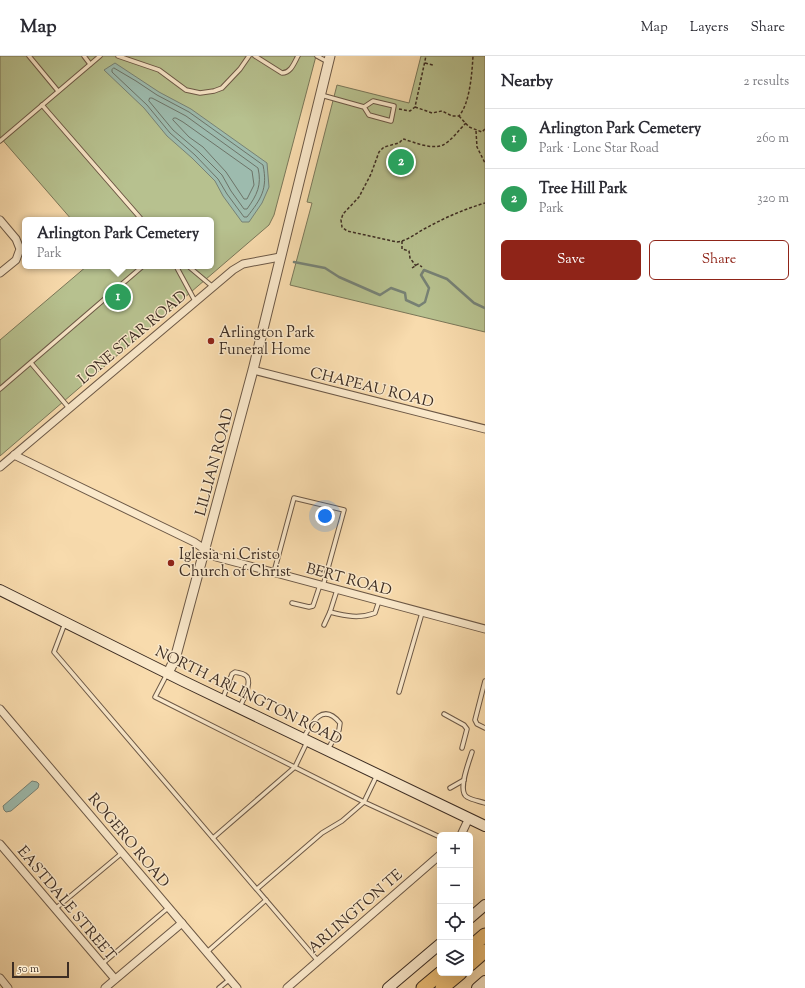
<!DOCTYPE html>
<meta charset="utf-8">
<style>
:root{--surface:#fff;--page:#f7f7f7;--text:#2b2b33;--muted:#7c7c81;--line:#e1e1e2;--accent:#8f2418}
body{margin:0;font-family:"Sorts Mill Goudy",serif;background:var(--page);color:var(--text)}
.controls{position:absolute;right:12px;bottom:12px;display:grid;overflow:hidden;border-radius:6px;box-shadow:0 4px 16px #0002}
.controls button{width:36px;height:36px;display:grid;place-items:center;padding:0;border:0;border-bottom:1px solid var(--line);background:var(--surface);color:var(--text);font:20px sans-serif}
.scale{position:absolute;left:12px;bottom:10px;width:57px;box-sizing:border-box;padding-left:4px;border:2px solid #3d2d23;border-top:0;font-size:11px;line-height:14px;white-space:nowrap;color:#3d2d23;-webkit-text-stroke:3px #fae8ca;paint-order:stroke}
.you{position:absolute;left:325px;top:460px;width:14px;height:14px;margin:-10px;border:3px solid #fff;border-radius:50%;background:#1a73e8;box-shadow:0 0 0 6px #1a73e833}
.badge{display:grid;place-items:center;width:26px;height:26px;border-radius:50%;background:var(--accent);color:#fff;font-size:13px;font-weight:700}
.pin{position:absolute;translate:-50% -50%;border:2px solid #fff;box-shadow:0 1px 4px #0006}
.popup{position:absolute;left:22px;top:161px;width:192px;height:52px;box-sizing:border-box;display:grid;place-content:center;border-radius:6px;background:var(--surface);filter:drop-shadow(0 1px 3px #0005);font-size:13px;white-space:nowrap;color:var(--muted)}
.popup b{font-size:15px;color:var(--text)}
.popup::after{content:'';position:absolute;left:50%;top:100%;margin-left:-8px;border:8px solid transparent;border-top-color:var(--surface)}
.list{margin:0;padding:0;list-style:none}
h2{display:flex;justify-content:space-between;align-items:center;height:52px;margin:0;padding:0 16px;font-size:17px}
h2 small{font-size:13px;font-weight:400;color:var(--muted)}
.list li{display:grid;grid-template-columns:26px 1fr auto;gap:12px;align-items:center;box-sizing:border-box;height:60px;padding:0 16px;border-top:1px solid var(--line)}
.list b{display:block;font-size:15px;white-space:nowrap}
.list p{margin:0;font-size:13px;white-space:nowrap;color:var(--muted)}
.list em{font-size:13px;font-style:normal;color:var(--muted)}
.actions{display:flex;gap:8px;padding:12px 16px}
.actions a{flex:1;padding:9px 0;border:1px solid var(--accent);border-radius:6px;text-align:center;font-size:14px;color:var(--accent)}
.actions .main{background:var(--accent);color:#fff}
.icon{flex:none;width:22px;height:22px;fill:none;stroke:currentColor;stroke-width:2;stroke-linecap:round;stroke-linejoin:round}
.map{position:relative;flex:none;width:485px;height:932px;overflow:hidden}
header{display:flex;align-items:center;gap:24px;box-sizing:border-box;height:56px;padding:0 20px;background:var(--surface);border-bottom:1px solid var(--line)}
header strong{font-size:19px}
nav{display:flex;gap:22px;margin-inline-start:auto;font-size:14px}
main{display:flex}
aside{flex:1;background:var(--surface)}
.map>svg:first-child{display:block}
.green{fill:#b7c18f;stroke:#7a7759}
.water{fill:#9dbbae;stroke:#778276}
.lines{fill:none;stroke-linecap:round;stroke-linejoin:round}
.shore{stroke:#6d7468;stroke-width:1}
.stream{stroke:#778276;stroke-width:2.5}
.service-casing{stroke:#6c5846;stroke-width:5.5}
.minor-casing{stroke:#6c5846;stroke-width:9}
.tertiary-casing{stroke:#6c5846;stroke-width:11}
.secondary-casing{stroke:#3d2d23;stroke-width:12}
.motorway-casing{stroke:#3d2d23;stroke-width:15}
.path{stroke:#3d2d23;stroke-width:1.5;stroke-dasharray:3 2;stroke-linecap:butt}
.service{stroke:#fae8ca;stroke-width:3.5}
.minor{stroke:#fae8ca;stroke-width:7}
.tertiary{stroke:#fae8ca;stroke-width:9}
.secondary{stroke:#fae8ca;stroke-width:10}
.motorway{stroke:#ecbe76;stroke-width:13}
.poi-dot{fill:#8f2418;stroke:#fae8ca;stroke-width:1.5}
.labels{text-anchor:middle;stroke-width:3;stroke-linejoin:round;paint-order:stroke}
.poi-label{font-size:15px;fill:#3d2d23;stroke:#fae8ca;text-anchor:start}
.street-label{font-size:15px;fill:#3d2d23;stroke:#fae8ca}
</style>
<header>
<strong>Map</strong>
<nav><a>Map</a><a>Layers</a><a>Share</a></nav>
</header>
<main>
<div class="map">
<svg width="485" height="932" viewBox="0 0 485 932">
<rect width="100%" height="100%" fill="#f8dbad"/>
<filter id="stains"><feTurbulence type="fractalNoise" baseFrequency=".005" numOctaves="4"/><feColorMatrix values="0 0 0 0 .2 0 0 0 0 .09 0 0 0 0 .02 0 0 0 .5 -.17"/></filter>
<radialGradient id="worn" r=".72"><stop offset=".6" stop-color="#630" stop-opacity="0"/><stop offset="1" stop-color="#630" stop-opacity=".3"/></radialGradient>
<!-- green -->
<g class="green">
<path d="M0,0h316l-42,159 -5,10 -269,231v-116l87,-74h124v-46h-139l-72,-83z"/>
<path d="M421,0h64v276l-195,-47 22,-82 -5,-1 30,-117 72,18z"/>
</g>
<!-- water -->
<g class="water">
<path d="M115,7l44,29 32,17 76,54 2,24 -7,16 -13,19h-7l-19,-26 -8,-15 -23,-23 -25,-22 -23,-28 -40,-38z"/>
<path d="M32,725l5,1 2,2 -1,4 -27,23 -5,1 -2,-2 -1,-4z"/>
</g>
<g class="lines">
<!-- shore -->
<g class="shore">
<path d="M114,12l22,13 21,14 32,17 74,53c5,24 -2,34 -16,52h-3l-17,-23 -9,-15 -23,-24 -25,-22 -23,-28 -35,-33v-2z"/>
<path d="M150,42h2l34,18 72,52c4,17 -1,27 -11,41h-3l-13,-18 -9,-16 -23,-23 -26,-22 -24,-29z"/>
<path d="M174,62h2l7,4 69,49 2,14 -7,14h-3l-18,-27 -23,-25 -14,-10 -16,-17z"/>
</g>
<!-- stream -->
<path class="stream" d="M294,206l31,6 14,9 41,18 11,-7 14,5 1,7 13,6 6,-4 4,-14 -8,-13 3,-5 23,9 27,24 11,5"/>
<defs>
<g id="service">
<path d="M29,0l29,35"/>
<path d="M84,0l6,8"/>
<path d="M118,0l41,14 27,20 14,3 14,-2 8,-3 18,-19 9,-13"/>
<path d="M255,0l27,17c9,0 12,-10 16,-17"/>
<path d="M317,0l11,6"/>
<path d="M321,39l43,12 5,8 22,6 3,-15 -21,-5 -9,6"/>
<path d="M42,49l100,115"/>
<path d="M0,85l100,-85"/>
<path d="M176,210l19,35"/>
<path d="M188,210l25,21"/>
<path d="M31,307l38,45"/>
<path d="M0,333l143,-123"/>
<path d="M274,516l20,-74 50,12 -21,76"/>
<path d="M337,534l-7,22c16,4 29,7 45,1l4,-12"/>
<path d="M292,547l17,4 4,-1 7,-21"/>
<path d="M65,567l-11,29 264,309"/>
<path d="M324,569l6,-13"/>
<path d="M167,618l-12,23 209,105 76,35"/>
<path d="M485,625l-10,39 2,4 8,4"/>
<path d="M399,636l23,-79"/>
<path d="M223,642l9,-24 3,-2c3,1 7,1 10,3 9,5 -2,25 -5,32"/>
<path d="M444,658l20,11 3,4 -5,19"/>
<path d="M304,681c8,-15 19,-35 36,-14l-1,7 -11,19"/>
<path d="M472,696c-3,10 -15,39 -5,45 5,3 12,4 18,6"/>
<path d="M450,732l14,-8"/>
<path d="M213,782l82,-71 12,-25"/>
<path d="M257,833l65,-56 20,-12 22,-19 13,-27"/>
<path d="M55,853l67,-56"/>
<path d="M207,896l59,-52"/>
<path d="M102,908l66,-56"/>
<path d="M219,932l11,-9"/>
</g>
<g id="minor">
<path d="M0,164l16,19 4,10 -4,11 -16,13"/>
<path d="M253,314l232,59"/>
<path d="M14,399l180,87 22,15 269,72"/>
<path d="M0,411l233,-197 10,-6 37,-7"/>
<path d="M0,653l237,279"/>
<path d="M461,779l8,-17"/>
<path d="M0,788l115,135"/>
<path d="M0,922l8,10"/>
<path d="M105,932l77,-65"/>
<path d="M287,932l153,-133"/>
</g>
<path id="tertiary" d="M168,617l7,-14 78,-289 77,-314"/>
<g id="secondary">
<path d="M0,534l183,91 302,145"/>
<path d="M470,862l15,-13"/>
<path d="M388,932l52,-44"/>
<path d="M477,932l8,-7"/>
</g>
<g id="motorway">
<path d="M470,892l15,-13"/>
<path d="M470,908l15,-13"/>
<path d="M423,932l18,-15"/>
<path d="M442,932l18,-15"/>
</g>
</defs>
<!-- service casing -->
<use href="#service" class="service-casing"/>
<!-- minor casing -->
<use href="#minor" class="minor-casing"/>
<!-- tertiary casing -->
<use href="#tertiary" class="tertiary-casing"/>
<!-- secondary casing -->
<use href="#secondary" class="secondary-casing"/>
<!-- motorway casing -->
<use href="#motorway" class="motorway-casing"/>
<!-- path -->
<g class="path">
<path d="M425,7l8,2"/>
<path d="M415,51l17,6 10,-2 10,5h7c11,-13 13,-43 14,-60"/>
<path d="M399,53l11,2 5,-4 11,-51"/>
<path d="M459,60l10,11 13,5 3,-3"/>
<path d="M466,67c-7,7 -15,18 -23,22 -12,5 -29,-3 -40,-6l-4,4 -15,4 -5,5 -8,22 -12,23 -16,17 -2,6 1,7 5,4 50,11c13,-2 20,-10 31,-15 18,-10 37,-18 57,-24"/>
<path d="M476,75l1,16 8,16"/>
<path d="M402,185v8l7,2 1,7 6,8"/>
<path d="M412,212l6,-4 4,3"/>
</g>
<!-- service -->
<use href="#service" class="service"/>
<!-- minor -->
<use href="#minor" class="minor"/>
<!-- tertiary -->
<use href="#tertiary" class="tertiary"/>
<!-- secondary -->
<use href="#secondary" class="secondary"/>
<!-- motorway -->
<use href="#motorway" class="motorway"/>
</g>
<!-- markers -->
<g class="poi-dot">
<circle cx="211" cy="285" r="4"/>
<circle cx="171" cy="507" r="4"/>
</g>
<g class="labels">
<!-- poi labels -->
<g class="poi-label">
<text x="219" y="281">Arlington Park<tspan x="219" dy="17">Funeral Home</tspan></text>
<text x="179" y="503">Iglesia ni Cristo<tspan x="179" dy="17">Church of Christ</tspan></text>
</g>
<!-- street labels -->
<g class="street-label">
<text transform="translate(132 281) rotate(-40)" y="5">LONE STAR ROAD</text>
<text transform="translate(372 331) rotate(14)" y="5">CHAPEAU ROAD</text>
<text transform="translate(214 406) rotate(-75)" y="5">LILLIAN ROAD</text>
<text transform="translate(349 523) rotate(15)" y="5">BERT ROAD</text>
<text transform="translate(249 639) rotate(26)" y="5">NORTH ARLINGTON ROAD</text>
<text transform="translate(129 784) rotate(50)" y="5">ROGERO ROAD</text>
<text transform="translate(67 847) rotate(50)" y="5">EASTDALE STREET</text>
<text transform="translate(355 855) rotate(-41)" y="5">ARLINGTON TE</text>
</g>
</g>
<rect width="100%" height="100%" filter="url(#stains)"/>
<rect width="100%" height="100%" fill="url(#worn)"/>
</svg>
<div class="controls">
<button>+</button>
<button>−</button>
<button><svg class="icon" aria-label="locate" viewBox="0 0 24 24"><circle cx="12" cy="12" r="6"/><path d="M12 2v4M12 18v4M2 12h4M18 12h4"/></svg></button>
<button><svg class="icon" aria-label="layers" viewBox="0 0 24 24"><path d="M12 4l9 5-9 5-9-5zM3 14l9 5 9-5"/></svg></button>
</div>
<div class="scale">50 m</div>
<div class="you"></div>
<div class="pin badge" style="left:118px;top:241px;background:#2e9e5b">1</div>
<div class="popup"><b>Arlington Park Cemetery</b>Park</div>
<div class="pin badge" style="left:401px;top:106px;background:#2e9e5b">2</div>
</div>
<aside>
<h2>Nearby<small>2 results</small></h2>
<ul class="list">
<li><span class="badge" style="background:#2e9e5b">1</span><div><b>Arlington Park Cemetery</b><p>Park · Lone Star Road</p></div><em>260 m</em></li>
<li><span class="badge" style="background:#2e9e5b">2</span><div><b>Tree Hill Park</b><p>Park</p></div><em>320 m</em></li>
</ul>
<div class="actions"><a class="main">Save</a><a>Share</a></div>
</aside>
</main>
